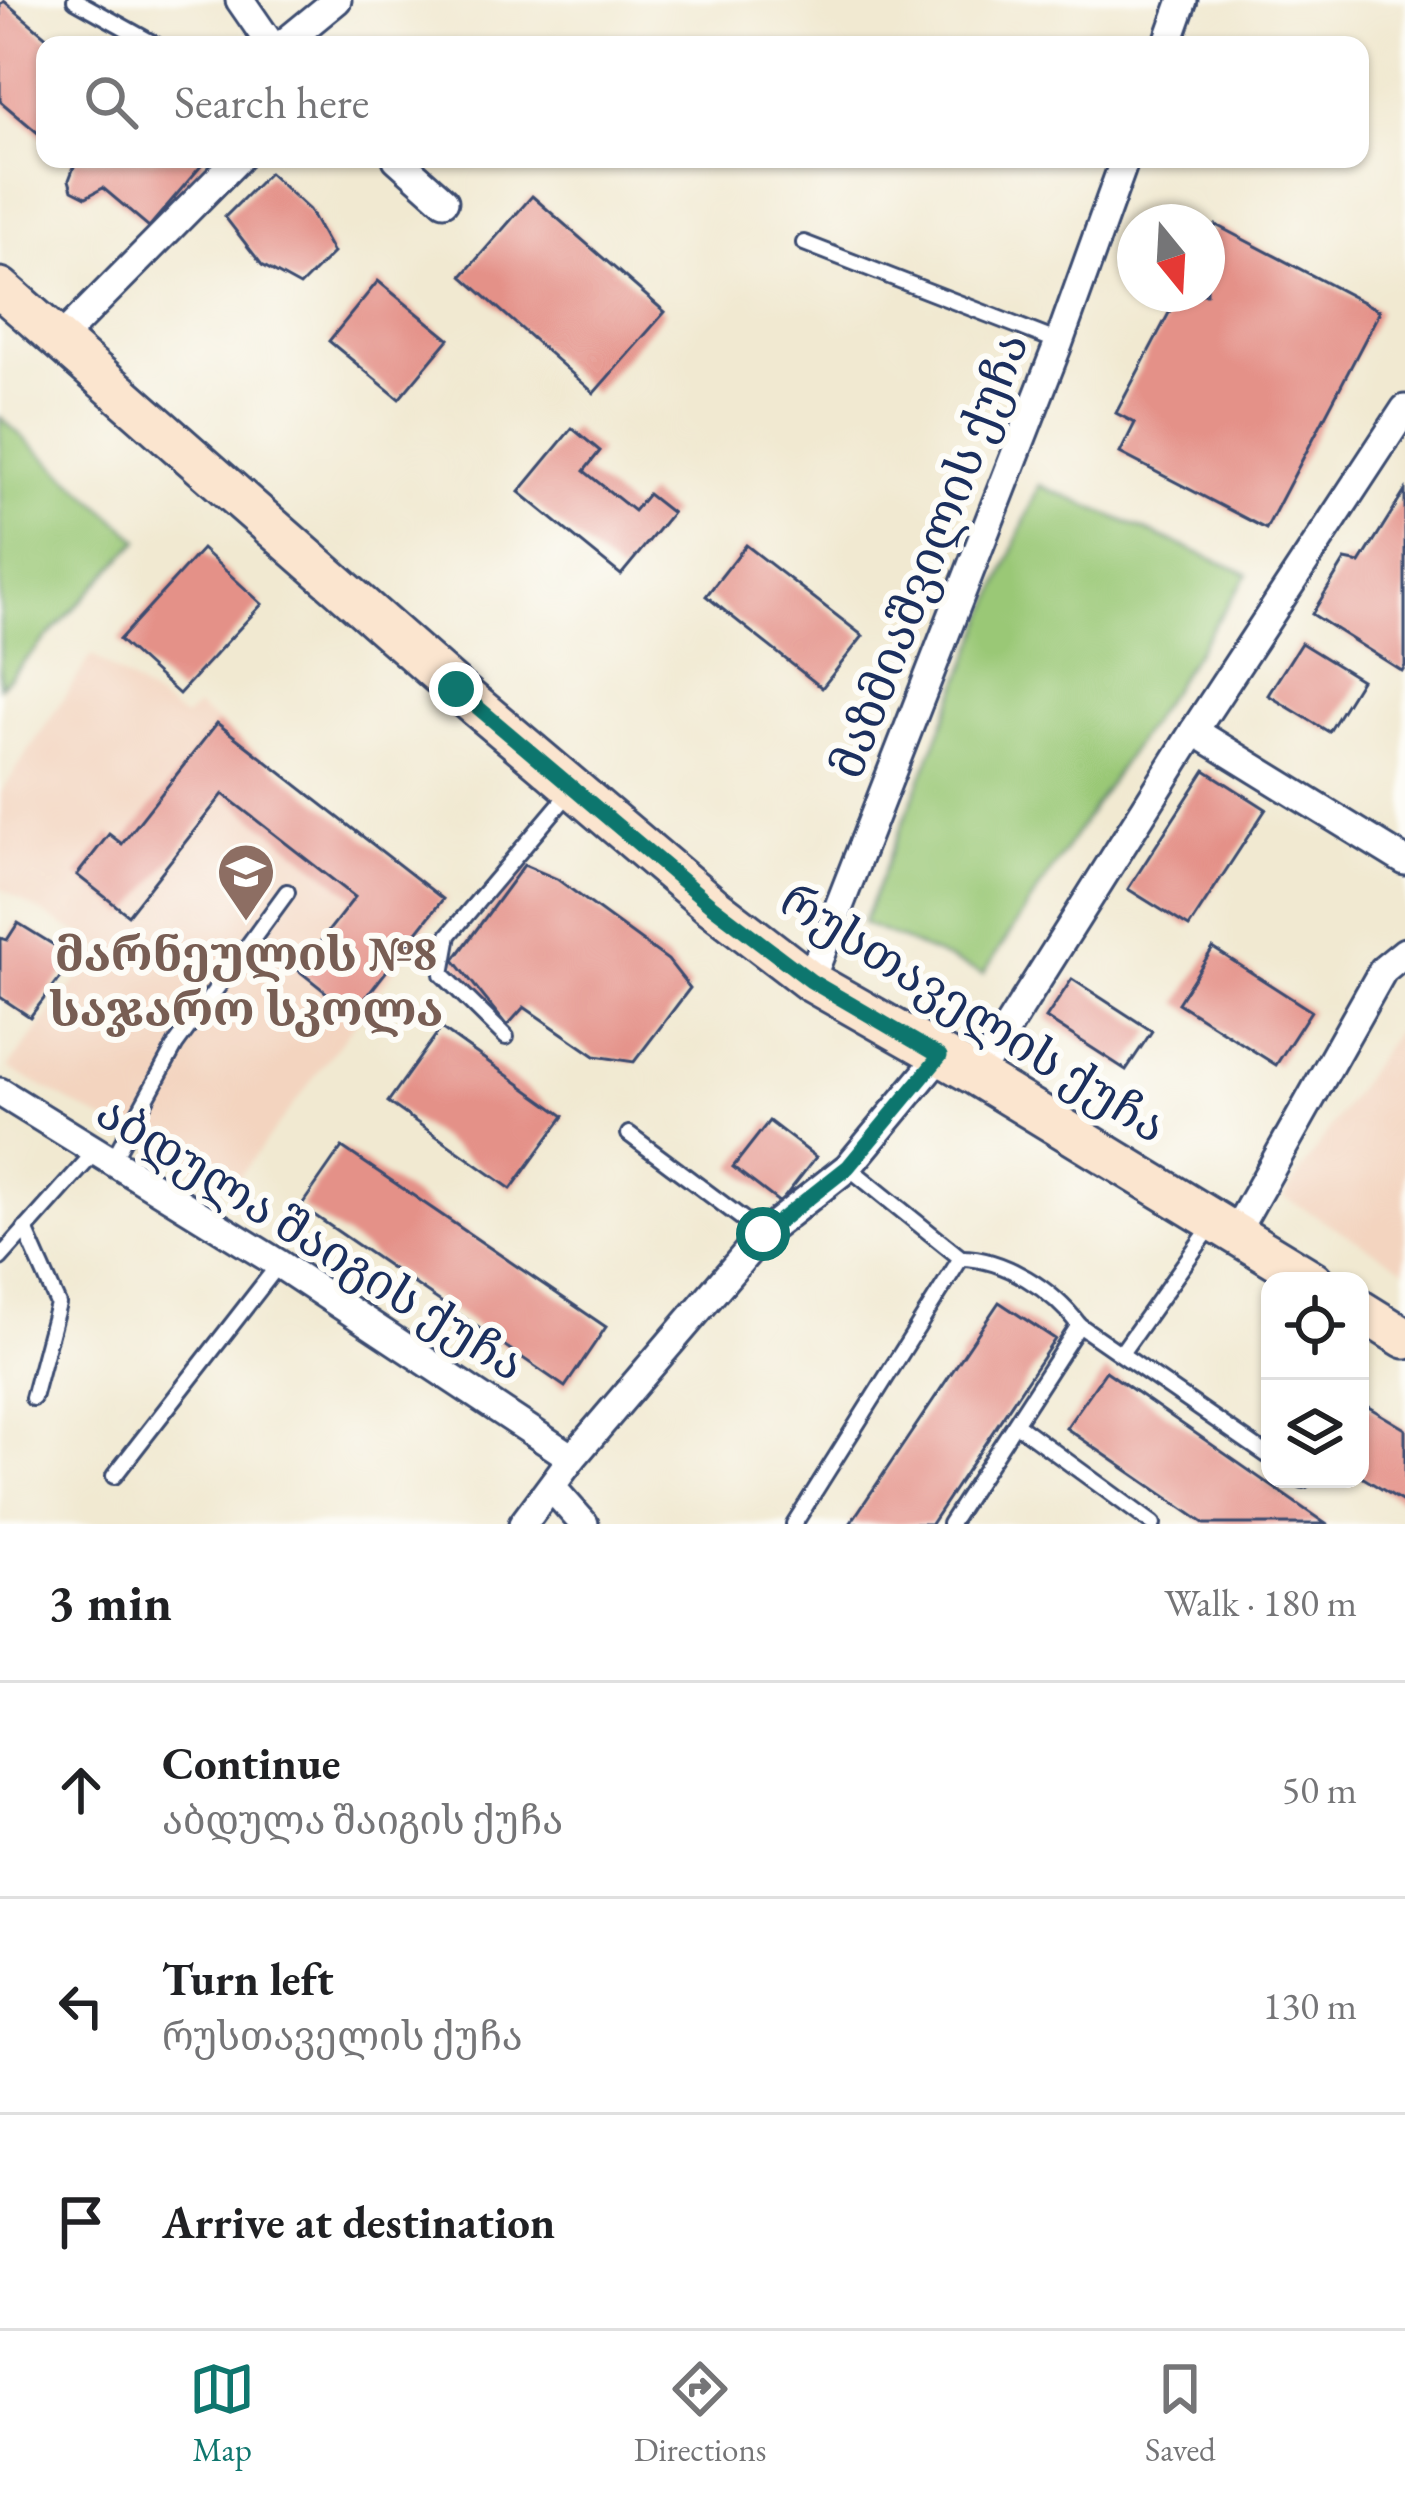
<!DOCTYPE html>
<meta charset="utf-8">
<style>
:root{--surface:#fff;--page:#f6f6f6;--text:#202124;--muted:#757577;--line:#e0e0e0;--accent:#0f766e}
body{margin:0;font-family:"EB Garamond","Noto Serif Georgian",serif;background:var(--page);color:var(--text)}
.controls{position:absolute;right:36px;bottom:36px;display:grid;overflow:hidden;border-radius:24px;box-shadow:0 3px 9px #0004}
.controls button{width:108px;height:108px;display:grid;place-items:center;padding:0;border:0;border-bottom:3px solid var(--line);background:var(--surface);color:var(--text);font:60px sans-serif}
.compass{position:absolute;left:1117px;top:204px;width:108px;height:108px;border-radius:50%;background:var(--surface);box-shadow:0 3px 9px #0004;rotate:162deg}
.stop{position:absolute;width:36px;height:36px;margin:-27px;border:9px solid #0f766e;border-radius:50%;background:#fff}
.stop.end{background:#0f766e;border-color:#fff;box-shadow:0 3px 12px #0008}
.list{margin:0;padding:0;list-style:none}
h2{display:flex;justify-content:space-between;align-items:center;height:156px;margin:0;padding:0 48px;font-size:51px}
h2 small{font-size:39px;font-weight:400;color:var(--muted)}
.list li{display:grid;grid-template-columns:78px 1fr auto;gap:36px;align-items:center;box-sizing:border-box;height:216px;padding:0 48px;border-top:3px solid var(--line)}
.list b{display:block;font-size:45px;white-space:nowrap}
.list p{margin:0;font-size:39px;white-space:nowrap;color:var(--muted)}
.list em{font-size:39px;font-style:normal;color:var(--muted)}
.icon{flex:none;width:66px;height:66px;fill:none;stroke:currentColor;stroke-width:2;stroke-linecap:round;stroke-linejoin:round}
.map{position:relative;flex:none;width:1405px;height:1524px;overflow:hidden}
.search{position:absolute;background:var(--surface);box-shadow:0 3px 9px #0004;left:36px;right:36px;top:36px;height:132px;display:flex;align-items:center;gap:30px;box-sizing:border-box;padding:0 42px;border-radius:24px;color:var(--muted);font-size:45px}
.sheet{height:804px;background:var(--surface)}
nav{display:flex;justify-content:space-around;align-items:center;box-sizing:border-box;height:168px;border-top:3px solid var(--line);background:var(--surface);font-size:33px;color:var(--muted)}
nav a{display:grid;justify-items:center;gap:6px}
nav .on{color:var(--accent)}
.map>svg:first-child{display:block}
.built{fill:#f3d4bf}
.green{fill:#9ac876;stroke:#5a7c6a;stroke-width:3}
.building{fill:#e49188}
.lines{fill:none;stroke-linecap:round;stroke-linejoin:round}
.lane-casing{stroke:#3b4b6f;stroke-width:20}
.street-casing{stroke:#3b4b6f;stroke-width:33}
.secondary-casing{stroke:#3b4b6f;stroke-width:45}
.lane{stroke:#fff;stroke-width:14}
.street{stroke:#fff;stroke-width:27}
.secondary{stroke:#fbe5cf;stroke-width:39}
.route{stroke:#0f766e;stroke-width:15}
.labels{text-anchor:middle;stroke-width:12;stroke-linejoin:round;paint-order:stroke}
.street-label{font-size:48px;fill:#1b2f5e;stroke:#fdfcf7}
.education-label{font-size:48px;font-weight:bold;fill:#785e54;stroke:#fdfcf7}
</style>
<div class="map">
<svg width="1405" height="1524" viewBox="0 0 1405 1524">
<rect width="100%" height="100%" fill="#fdfcf7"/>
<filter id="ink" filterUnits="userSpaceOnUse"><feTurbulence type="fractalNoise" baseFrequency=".00833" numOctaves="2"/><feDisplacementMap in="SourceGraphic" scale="24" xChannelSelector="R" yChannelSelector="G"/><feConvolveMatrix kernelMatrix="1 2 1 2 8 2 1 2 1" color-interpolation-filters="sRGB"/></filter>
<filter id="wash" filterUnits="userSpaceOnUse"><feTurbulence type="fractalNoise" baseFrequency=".004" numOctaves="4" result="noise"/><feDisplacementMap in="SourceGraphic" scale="48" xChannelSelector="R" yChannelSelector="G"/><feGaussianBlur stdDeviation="2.7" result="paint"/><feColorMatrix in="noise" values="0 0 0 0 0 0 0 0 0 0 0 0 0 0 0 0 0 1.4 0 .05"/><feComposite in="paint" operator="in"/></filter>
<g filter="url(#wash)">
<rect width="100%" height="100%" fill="#f1e9d1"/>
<!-- built -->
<g class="built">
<path d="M92,655l92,63 13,-11 252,191 -219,291 -222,-121 94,-120 -102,-60v-94z"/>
<path d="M1405,1017v252l-121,-72z"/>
</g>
<!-- green -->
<g class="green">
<path d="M0,417l139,123 -139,147z"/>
<path d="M1039,485l209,89 -265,400 -120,-51z"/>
</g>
<g id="blocks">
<!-- building -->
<g class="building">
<path d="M4,1l52,44h-11v94l-45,-38v-96z"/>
<path d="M68,159h139l-58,68 -46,-39 -17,9 -14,-7 -3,-10 6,-16z"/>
<path d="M269,173l40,37 24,43 -33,33 -38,-21 -37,-48z"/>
<path d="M532,196l133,116 -71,81 -132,-117z"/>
<path d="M1216,225l164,86 -114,218 -146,-76 15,-30 -19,-10 63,-119h28v-53z"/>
<path d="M378,281l71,58 -50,60 -70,-58z"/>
<path d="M572,428l28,23 -16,20 50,40 14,-17 24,19 -51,62 -102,-83z"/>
<path d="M1405,491v175l-3,5 -90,-57 33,-54 15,3z"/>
<path d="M746,545l117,91 -41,52 -116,-92z"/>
<path d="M202,549l60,55 -83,90 -60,-54z"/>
<path d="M1301,643l60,37 -32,52 -61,-37z"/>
<path d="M217,723l226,176 -90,115 -55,-44 57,-73 -132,-103 -95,121 -51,-40 32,-41 13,10z"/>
<path d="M1205,770l61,39 -77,118 -61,-38z"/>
<path d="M524,865l33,14 111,81 22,28 -56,74 -39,-6 -71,-49 -17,19 -53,-66z"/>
<path d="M18,923l57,35 -45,59 -30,-20v-59l7,2z"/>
<path d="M1213,948l98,63 -35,54 -98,-62z"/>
<path d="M1072,979l80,52 -26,39 -80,-52z"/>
<path d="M441,1028l123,88 -53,73 -123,-87z"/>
<path d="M769,1121l47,36 -36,46 -47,-36z"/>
<path d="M342,1147l264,180 -41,60 -264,-181z"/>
<path d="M999,1302l56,37 -124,185h-81z"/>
<path d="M1106,1371l220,153h-121l-139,-96z"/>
<path d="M1360,1402l45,27v74l-45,-27z"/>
</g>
</g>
</g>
<g filter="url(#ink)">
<use href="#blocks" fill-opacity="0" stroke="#3b4b6f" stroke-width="3"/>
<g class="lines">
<defs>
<g id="lane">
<path d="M75,0l81,45"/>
<path d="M804,243l255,99"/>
<path d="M506,1037l-64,-63 7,-39 121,-143"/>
<path d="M629,1134l134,100"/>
<path d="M111,1163l65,-119 111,-152"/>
<path d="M25,1229l33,75 -25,94"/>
<path d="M0,1258l94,-105"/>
<path d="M961,1258c43,0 92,32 118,67l191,132"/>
<path d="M1122,1352l90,-127"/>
<path d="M1016,1424l137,100"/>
<path d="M114,1476l165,-212"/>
<path d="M1302,1479l1,1"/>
<path d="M794,1524l167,-266 -113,-91"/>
<path d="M950,1524l129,-199"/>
</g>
<g id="street">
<path d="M240,0l31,45"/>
<path d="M282,45l55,-45"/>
<path d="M1167,45l16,-45"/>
<path d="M397,159l47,42"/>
<path d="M59,340l179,-181"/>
<path d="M1194,731l211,130"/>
<path d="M810,981l249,-639 66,-183"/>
<path d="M977,1076l217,-345 211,-322"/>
<path d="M0,1092l279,172 293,194"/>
<path d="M1235,1233l148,-263 22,-18"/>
<path d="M553,1489l31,35"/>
<path d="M523,1524l49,-66 191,-224 85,-67 92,-111"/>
</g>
<g id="secondary">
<path d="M0,288l456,401 255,216 99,76 167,95 336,205"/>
<path d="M1360,1310l45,28"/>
</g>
</defs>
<!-- lane casing -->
<use href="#lane" class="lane-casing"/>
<!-- street casing -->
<use href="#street" class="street-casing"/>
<!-- secondary casing -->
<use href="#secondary" class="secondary-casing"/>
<!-- lane -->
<use href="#lane" class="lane"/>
<!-- street -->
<use href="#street" class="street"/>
<!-- secondary -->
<use href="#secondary" class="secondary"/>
</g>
</g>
<g class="lines" filter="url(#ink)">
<!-- route -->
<path class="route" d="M456,689l255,216 100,76 129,75 -92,111 -85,67"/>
</g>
<!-- icons -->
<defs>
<symbol id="school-pin" viewBox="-11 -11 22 30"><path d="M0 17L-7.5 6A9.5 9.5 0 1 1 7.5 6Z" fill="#8d6e63" stroke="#fdfcf7"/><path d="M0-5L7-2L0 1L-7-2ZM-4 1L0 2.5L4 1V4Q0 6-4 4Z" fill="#fff"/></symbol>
</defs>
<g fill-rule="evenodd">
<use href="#school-pin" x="213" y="839" width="66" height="90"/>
</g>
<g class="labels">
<!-- street labels -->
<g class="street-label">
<text transform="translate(928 555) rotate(-69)" y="17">მაზმიაშვილის ქუჩა</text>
<text transform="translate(974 1012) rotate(32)" y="17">რუსთაველის ქუჩა</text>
<text transform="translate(311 1237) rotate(32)" y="17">აბდულა შაიგის ქუჩა</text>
</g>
<!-- education labels -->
<g class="education-label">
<text x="246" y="970">მარნეულის №8<tspan x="246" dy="55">საჯარო სკოლა</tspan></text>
</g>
</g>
</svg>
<div class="controls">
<button><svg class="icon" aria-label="locate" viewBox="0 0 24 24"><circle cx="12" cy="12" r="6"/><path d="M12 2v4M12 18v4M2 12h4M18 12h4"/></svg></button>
<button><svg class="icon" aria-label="layers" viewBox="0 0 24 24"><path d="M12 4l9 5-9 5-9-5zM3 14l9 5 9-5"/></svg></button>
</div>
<svg class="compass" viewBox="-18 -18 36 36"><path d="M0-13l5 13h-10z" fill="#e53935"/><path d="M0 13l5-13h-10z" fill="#757577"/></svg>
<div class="stop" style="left:763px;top:1234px"></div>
<div class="stop end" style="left:456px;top:689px"></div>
<div class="search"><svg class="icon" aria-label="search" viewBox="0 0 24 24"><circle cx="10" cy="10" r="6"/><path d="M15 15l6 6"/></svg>Search here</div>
</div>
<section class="sheet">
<h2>3 min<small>Walk · 180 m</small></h2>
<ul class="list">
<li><svg class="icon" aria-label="ahead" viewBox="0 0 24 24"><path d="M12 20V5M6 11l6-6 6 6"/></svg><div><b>Continue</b><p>აბდულა შაიგის ქუჩა</p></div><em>50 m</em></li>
<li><svg class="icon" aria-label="left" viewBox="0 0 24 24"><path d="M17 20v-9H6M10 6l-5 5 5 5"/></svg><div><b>Turn left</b><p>რუსთაველის ქუჩა</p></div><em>130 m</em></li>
<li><svg class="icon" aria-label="arrive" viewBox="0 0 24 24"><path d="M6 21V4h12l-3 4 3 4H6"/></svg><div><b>Arrive at destination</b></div></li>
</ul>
</section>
<nav>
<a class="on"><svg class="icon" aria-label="map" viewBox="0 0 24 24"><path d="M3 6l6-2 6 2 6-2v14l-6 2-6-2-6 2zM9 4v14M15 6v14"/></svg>Map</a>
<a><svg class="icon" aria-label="directions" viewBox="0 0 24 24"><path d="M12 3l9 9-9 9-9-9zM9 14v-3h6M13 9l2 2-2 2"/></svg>Directions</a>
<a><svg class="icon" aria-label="saved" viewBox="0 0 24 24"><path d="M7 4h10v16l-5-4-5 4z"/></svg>Saved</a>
</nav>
